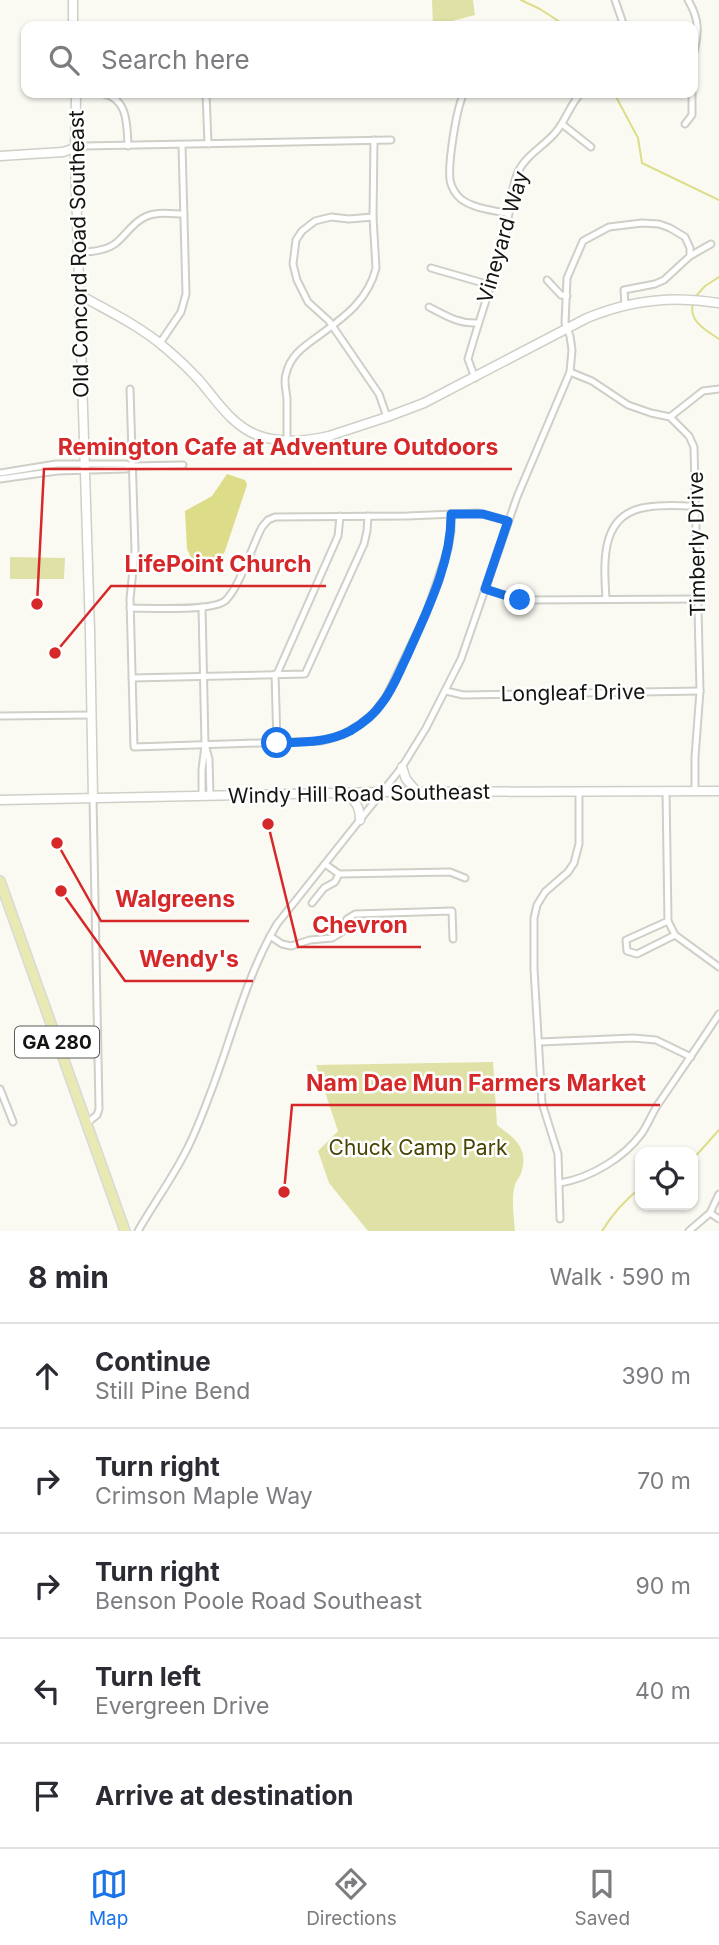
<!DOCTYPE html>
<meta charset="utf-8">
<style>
:root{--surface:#fff;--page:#f7f7f7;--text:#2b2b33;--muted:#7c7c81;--line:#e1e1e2;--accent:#1a73e8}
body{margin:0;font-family:Inter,sans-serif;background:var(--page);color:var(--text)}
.controls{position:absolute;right:21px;bottom:21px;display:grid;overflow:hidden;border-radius:14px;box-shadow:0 2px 5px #0004}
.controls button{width:63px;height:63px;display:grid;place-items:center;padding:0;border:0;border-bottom:2px solid var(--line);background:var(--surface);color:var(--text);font:35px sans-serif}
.stop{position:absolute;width:21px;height:21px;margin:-16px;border:5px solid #1a73e8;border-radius:50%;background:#fff}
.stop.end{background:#1a73e8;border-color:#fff;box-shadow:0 2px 7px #0008}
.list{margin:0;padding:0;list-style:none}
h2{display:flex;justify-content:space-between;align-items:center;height:91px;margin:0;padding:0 28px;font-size:30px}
h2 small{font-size:23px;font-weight:400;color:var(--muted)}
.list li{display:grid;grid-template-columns:46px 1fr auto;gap:21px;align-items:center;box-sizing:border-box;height:105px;padding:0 28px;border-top:2px solid var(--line)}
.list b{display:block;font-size:26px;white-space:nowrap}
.list p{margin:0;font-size:23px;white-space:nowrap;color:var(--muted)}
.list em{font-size:23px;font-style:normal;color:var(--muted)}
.icon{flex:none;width:38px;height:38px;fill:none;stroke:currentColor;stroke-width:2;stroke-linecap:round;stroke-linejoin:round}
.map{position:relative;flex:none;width:719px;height:1231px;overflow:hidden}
.search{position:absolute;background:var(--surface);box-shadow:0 2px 5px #0004;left:21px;right:21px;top:21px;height:77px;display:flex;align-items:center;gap:18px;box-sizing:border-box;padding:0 24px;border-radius:14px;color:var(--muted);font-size:26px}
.sheet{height:616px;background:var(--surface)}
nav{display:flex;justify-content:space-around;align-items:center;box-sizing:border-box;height:98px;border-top:2px solid var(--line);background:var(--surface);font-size:19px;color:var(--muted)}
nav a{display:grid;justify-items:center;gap:4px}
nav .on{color:var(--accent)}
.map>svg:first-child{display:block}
.green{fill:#e0e1a7}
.water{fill:#dddd89}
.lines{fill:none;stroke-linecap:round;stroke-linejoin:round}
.stream{stroke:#dddd89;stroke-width:2}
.street-casing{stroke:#cfcfc8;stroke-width:9}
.secondary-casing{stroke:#cfcfc8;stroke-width:11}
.primary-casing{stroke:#d9d9d9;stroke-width:12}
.street{stroke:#fff;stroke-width:5}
.secondary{stroke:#fff;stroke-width:8}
.primary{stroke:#e9e9b3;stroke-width:9}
.route{stroke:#1a73e8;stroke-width:9}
.labels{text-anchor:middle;stroke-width:5;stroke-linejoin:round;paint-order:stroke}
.shield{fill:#fff;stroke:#5a5a58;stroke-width:2}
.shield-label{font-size:19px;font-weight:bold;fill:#141411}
.street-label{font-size:21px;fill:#141411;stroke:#fff}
.park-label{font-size:21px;fill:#454400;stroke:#fff}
.leader{fill:none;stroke:#d62828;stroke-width:2.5}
.callout-dot{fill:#d62828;stroke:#fff;stroke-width:2.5}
.callout-label{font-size:23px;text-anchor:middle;font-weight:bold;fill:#d62828;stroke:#fff;stroke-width:5;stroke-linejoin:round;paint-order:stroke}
</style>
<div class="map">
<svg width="719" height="1231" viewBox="0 0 719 1231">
<rect width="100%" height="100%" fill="#fafaf2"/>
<!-- green -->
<g class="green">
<path d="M432,0h41l2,15 -42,11z"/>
<path d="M10,557l55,1 -1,21h-54z"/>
<path d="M493,1062l4,63c17,13 31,22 25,45 -1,6 -6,10 -7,15 -4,11 -1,34 0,46h-147l-39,-48 -11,-32 20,-20 -22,-66z"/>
</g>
<!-- water -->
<path class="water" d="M227,474l18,6 2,5 -22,66 -6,10 -10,9 -14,-4 -8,-17 -2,-38 27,-15z"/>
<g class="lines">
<!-- stream -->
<g class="stream">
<path d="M521,0l19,9 26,17"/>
<path d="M614,93l24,45 4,25 77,37"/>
<path d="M696,296l9,-10 14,-9"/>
<path d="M693,304c-5,17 14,27 26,35"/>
<path d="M693,1159l26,-29"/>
<path d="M602,1231c11,-18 22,-30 38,-43"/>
</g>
<defs>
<g id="street">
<path d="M615,0l9,26"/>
<path d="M688,0c12,20 11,33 5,56"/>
<path d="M76,93h16"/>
<path d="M101,93c27,5 26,30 27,53"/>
<path d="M206,93l2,51"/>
<path d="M464,93c-8,16 -16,70 -14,87 1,7 6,15 11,19 13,10 33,11 48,15"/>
<path d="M562,124l29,23"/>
<path d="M685,124l7,-9v-22"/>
<path d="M75,148l8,-2 308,-6"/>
<path d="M373,217l-24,2 -18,-2 -16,4 -13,10 -6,9 -3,24 4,16 11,22 21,19 50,73 8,23"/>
<path d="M79,252c12,0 27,-1 37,-9 10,-8 17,-21 29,-26 11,-6 27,-3 39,-3"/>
<path d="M690,256l21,-12"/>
<path d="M431,268l59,17"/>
<path d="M547,280l14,15 6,1"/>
<path d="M429,307c17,9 30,17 49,16"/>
<path d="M160,343l21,-31 5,-18 -4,-149"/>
<path d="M570,372l22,9 36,24 23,8 19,4 19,19 5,11 6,244 -5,66v34"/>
<path d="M475,378l-7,-19c12,-43 28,-85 38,-129 4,-19 4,-40 12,-58 7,-16 26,-26 37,-39 11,-12 15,-29 26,-40"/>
<path d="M130,389l5,161 -5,49 4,148 188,-6 20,-6 17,-10 14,-11 13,-17 40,-83 22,-65 3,-18v-17"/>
<path d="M670,417l33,-26 16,-2"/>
<path d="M287,440c0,-13 0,-26 0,-39 0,-9 -4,-19 -1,-27 4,-18 17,-27 31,-37 26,-19 51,-36 59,-69l-3,-51 1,-77"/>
<path d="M0,473l56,-9h70l6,2 51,-1"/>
<path d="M0,479l57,-8 69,-2 6,-3"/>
<path d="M485,589l29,9 12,2 173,-1"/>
<path d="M606,599c-2,-36 -7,-86 42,-92 16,-3 32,-1 49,-1"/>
<path d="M202,607l3,138 -3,25v26"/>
<path d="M130,608c19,0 84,4 96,-8 14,-14 26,-54 36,-73l6,-7 7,-3 132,-1 71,-3 30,8"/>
<path d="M275,674l2,69"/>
<path d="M277,674l61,-138 2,-20"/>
<path d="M132,678l173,-4 59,-130 3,-13 1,-15"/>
<path d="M446,691l17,4 237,-4"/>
<path d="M0,716l92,-1"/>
<path d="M206,748l3,11 1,37"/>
<path d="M666,792l2,129 7,14 44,32"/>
<path d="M325,864l14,10 111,-2 15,6"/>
<path d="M312,903l12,-15 11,-6 4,-8"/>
<path d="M668,921l-42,19 1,11 10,3 38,-19"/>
<path d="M270,936l12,8 9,2 19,-6 22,-2 10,-6 5,-13 8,-5 97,-3 1,28"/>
<path d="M540,1042l93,-4 23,2 35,17"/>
<path d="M0,1089l13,33"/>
<path d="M87,1123l10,-8 2,-6 -6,-311"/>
<path d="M560,1183c30,-5 64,-25 82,-50 7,-10 11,-23 19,-33 19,-28 39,-57 58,-86"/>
<path d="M710,1213l9,6"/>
<path d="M560,1219l-2,-65 -16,-51 -8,-134v-51l3,-13 8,-13 23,-20 6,-9 5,-19v-52"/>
<path d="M138,1231c15,-26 33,-51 47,-78 10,-19 18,-40 25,-59 23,-59 35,-116 67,-170l125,-157 24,-39 35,-69 56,-162 53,-125 2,-22 -2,-14 -5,-13 2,-45 16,-37 26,-14 33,-4 17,1 11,4 15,9 5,11v8l-26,24 -9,4 -31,6 1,15"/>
<path d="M689,1231l21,-18 9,-19"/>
</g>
<g id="secondary">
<path d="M73,0v26"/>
<path d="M76,93l-1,62 15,476 3,167"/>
<path d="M0,156l63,-4 12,-4"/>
<path d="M80,295c28,16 58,30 83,51 12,10 24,21 35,33 18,20 34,48 62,57 21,7 47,5 69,0l58,-19 37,-14 163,-85c43,-18 86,-23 132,-15"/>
<path d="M402,767l4,12 11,13"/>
<path d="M345,793c11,8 15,14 15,27"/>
<path d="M0,800l382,-8 337,-1"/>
</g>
<path id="primary" d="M0,881l125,350"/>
</defs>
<!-- street casing -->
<use href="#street" class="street-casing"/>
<!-- secondary casing -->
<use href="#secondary" class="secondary-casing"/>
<!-- primary casing -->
<use href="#primary" class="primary-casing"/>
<!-- street -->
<use href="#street" class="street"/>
<!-- secondary -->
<use href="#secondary" class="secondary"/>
<!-- primary -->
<use href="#primary" class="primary"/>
</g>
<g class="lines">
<!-- route -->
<path class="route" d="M277,743c25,-1 50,0 73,-12 12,-7 24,-16 32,-28 11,-14 17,-31 25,-47 19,-43 45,-94 44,-142h32l25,7 -23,68 35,11"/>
</g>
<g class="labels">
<!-- shield labels -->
<rect class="shield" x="15" y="1026.5" width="84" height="31" rx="5"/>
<g class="shield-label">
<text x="57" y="1049">GA 280</text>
</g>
<!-- street labels -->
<g class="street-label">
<text transform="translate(503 237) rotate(-74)" y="7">Vineyard Way</text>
<text transform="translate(79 254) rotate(-91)" y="7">Old Concord Road Southeast</text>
<text transform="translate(697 544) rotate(-91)" y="7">Timberly Drive</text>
<text transform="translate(573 693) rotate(-1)" y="7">Longleaf Drive</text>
<text transform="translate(359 794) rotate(-1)" y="7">Windy Hill Road Southeast</text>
</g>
<!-- park labels -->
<g class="park-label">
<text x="418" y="1155">Chuck Camp Park</text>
</g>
</g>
<!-- callouts -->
<path class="leader" d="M37 604L44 469H512M55 653L111 586H326M57 843L101 921H249M268 824L298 947H421M61 891L125 981H253M284 1192L292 1105H660"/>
<g class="callout-dot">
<circle cx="37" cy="604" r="7"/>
<circle cx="55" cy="653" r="7"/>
<circle cx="57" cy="843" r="7"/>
<circle cx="268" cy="824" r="7"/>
<circle cx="61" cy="891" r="7"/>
<circle cx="284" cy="1192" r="7"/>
</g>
<g class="callout-label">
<text x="278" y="455">Remington Cafe at Adventure Outdoors</text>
<text x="218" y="572">LifePoint Church</text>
<text x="175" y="907">Walgreens</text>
<text x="360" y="933">Chevron</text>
<text x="189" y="967">Wendy's</text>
<text x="476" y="1091">Nam Dae Mun Farmers Market</text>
</g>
</svg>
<div class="controls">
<button><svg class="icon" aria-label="locate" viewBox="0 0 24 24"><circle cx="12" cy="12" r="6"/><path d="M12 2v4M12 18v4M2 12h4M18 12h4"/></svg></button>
</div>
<div class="stop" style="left:277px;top:743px"></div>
<div class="stop end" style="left:520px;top:600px"></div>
<div class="search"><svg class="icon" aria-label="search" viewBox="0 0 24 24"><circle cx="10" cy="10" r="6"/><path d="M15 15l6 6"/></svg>Search here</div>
</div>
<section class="sheet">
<h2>8 min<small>Walk · 590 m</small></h2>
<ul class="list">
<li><svg class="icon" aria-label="ahead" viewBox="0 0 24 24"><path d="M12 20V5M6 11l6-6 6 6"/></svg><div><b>Continue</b><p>Still Pine Bend</p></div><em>390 m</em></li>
<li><svg class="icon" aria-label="right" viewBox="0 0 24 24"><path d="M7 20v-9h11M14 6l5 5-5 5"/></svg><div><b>Turn right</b><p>Crimson Maple Way</p></div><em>70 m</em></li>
<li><svg class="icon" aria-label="right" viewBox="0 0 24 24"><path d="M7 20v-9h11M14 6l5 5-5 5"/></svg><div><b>Turn right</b><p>Benson Poole Road Southeast</p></div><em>90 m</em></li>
<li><svg class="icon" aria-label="left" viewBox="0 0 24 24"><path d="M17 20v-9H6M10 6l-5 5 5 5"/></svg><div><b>Turn left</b><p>Evergreen Drive</p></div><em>40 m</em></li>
<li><svg class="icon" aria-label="arrive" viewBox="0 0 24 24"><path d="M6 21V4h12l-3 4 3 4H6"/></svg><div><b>Arrive at destination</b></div></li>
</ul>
</section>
<nav>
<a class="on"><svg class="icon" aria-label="map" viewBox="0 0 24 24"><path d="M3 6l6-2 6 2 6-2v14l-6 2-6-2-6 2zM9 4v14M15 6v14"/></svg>Map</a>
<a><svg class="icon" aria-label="directions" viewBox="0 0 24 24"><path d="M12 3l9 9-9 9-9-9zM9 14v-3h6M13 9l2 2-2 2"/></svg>Directions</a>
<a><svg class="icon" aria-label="saved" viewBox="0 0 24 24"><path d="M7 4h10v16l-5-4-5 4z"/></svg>Saved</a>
</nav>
